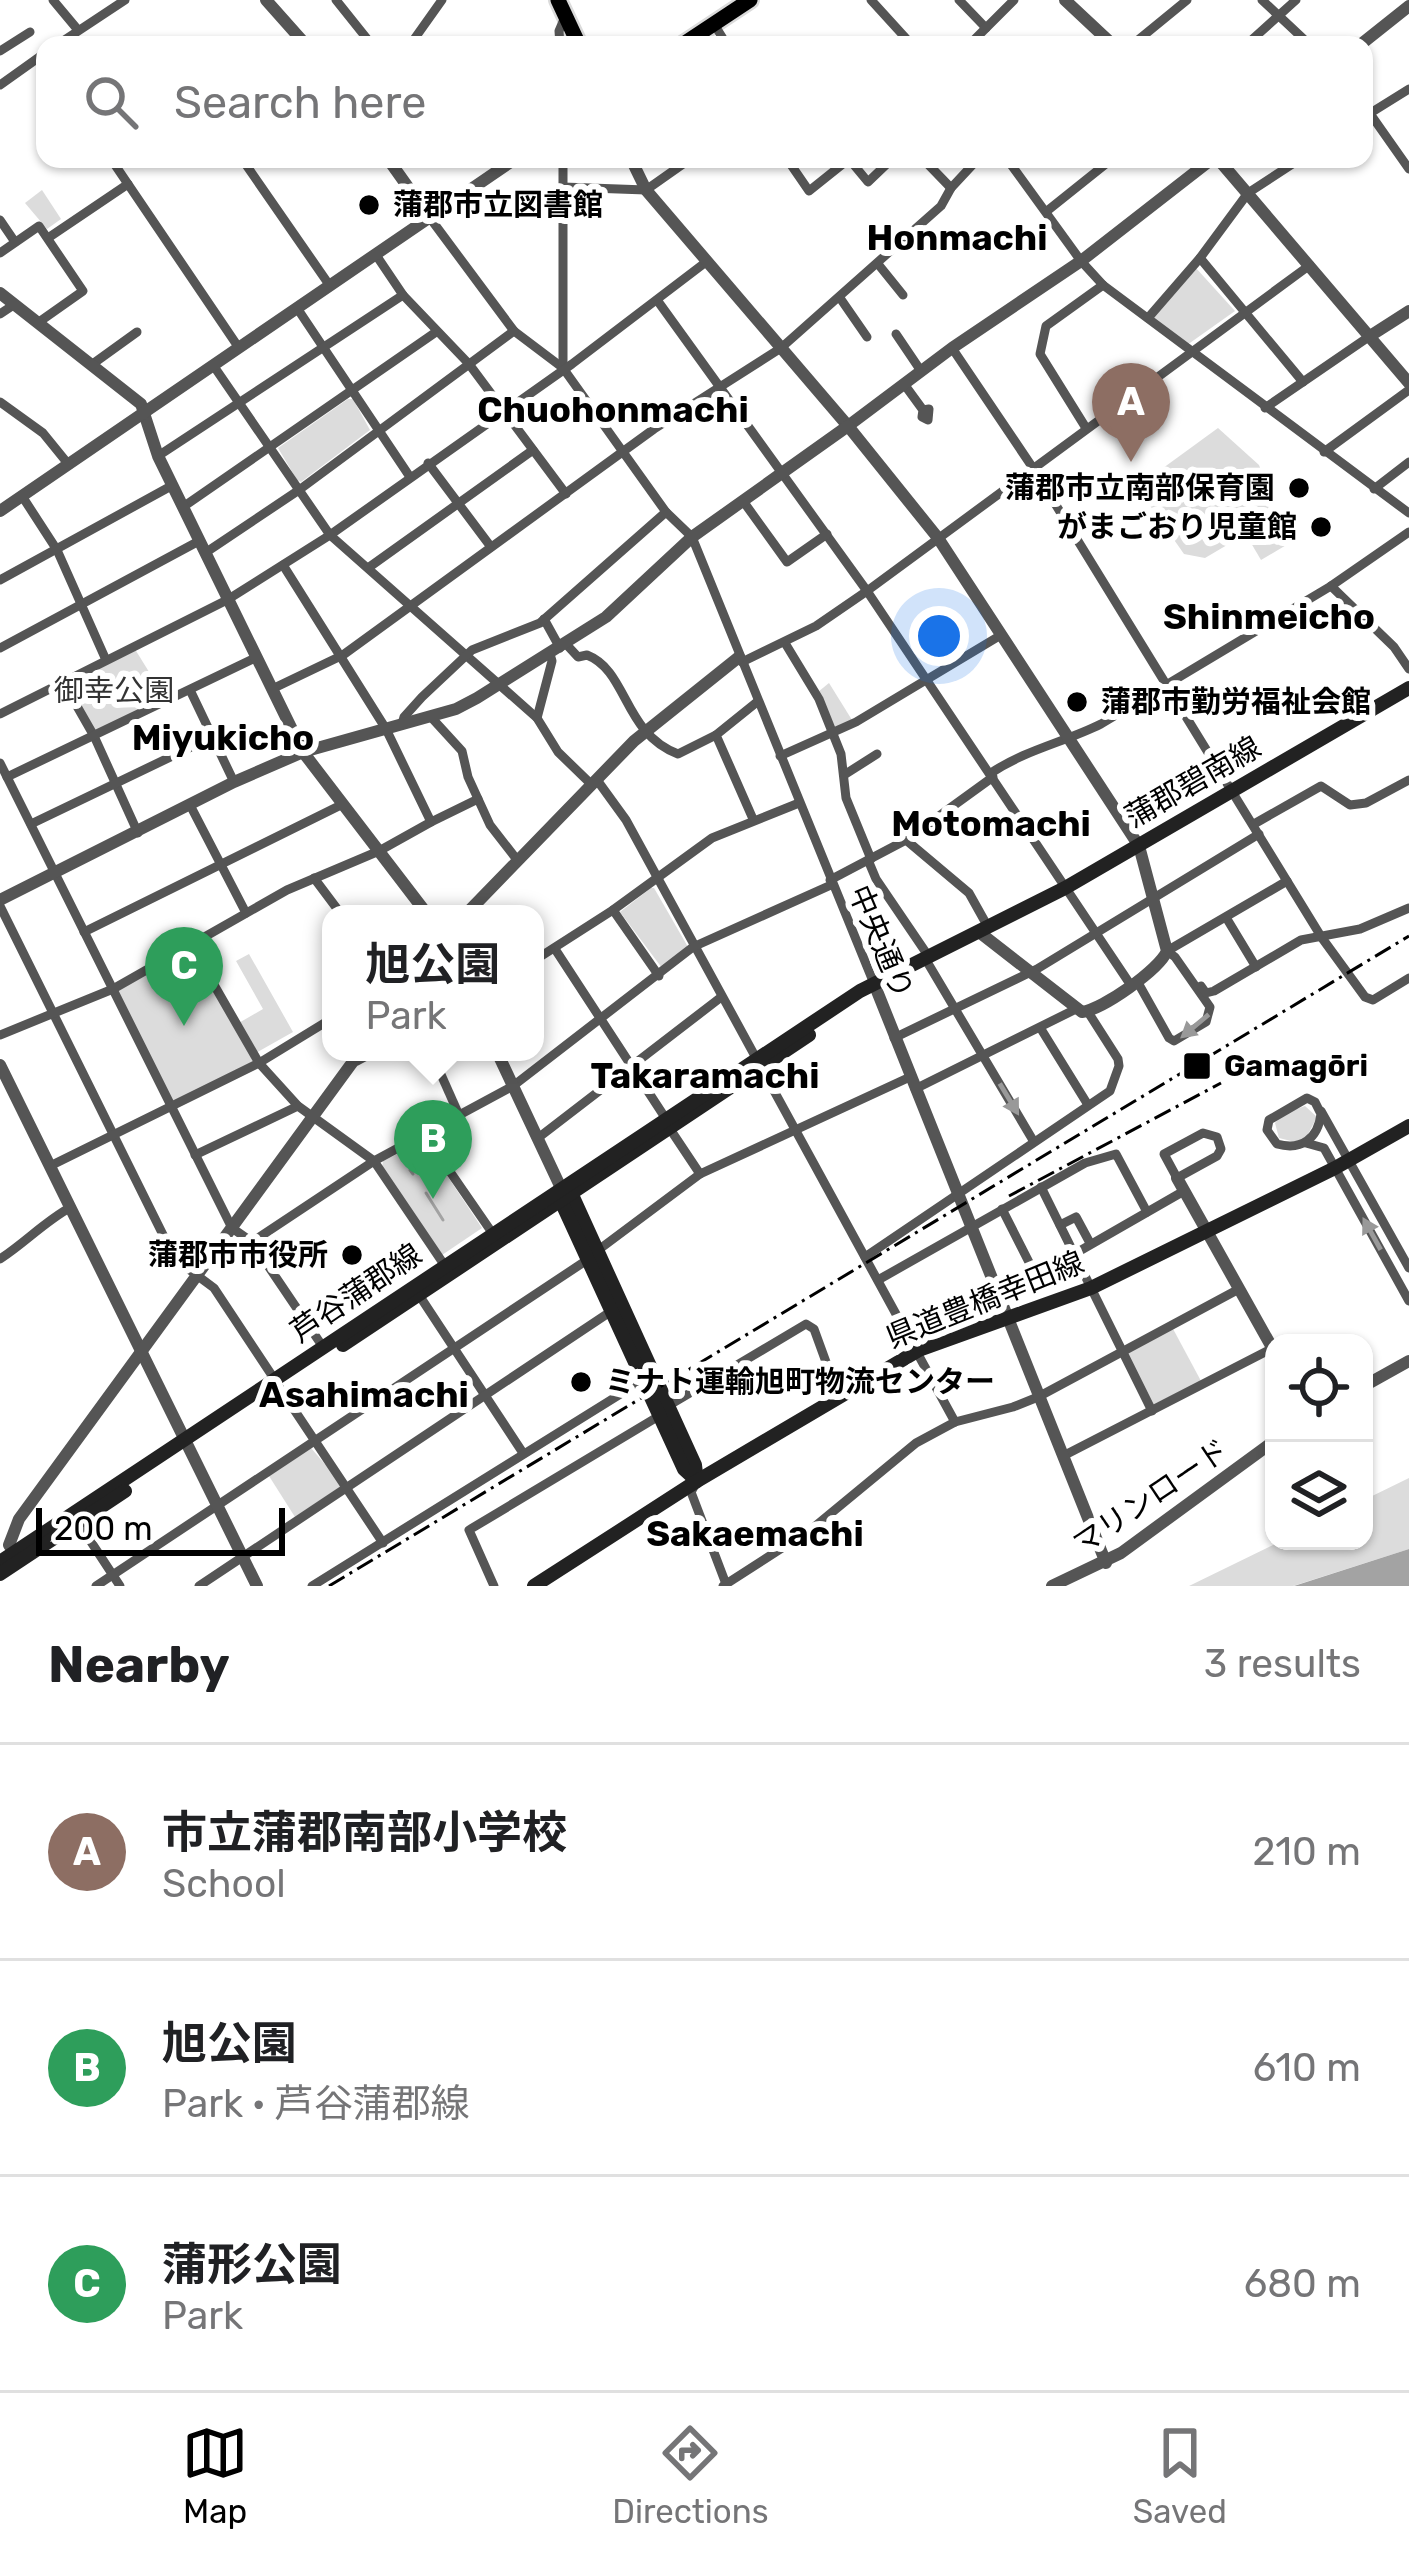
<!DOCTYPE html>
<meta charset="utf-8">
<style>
:root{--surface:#fff;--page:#f6f6f6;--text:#202124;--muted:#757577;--line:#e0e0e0;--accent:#000}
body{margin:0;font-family:Rubik,"Noto Sans JP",sans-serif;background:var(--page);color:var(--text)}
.controls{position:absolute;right:36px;bottom:36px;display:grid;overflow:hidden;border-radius:24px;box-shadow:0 3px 9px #0004}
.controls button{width:108px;height:108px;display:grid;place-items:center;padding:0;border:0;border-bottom:3px solid var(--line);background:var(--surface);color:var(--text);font:60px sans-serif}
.scale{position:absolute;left:36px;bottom:30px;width:249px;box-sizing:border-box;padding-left:12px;border:6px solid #000;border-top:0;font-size:33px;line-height:42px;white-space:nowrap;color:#000;-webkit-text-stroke:9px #fff;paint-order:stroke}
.you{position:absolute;left:939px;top:636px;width:42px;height:42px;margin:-30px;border:9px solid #fff;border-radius:50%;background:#1a73e8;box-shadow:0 0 0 18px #1a73e833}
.badge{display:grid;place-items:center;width:78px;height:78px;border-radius:50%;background:var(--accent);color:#fff;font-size:39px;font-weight:700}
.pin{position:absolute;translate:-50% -99px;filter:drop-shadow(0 3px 6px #0008)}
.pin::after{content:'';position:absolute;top:63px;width:42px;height:36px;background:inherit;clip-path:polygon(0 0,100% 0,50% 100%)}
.popup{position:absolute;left:322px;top:905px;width:222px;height:156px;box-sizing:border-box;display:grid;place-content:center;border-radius:24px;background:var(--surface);filter:drop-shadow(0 3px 9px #0005);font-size:39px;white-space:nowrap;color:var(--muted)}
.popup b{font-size:45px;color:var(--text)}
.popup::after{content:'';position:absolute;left:50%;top:100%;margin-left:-24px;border:24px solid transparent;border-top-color:var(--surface)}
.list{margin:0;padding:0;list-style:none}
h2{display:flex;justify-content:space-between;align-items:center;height:156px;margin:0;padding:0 48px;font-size:51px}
h2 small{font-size:39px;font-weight:400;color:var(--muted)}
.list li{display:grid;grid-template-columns:78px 1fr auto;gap:36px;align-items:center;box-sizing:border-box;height:216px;padding:0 48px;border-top:3px solid var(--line)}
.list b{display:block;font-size:45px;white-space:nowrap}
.list p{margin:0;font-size:39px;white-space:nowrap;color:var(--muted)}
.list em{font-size:39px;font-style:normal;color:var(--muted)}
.icon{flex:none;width:66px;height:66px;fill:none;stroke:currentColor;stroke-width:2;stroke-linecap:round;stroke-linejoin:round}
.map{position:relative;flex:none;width:1409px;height:1586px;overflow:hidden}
.search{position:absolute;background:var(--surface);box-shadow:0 3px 9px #0004;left:36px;right:36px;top:36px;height:132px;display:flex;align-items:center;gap:30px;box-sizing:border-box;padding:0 42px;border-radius:24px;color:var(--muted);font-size:45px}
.sheet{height:804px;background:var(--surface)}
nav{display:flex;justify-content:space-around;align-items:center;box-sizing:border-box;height:168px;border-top:3px solid var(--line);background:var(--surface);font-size:33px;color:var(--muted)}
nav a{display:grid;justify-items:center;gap:6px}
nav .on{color:var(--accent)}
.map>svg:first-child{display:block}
.green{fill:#dcdcdc}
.water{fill:#a3a3a3}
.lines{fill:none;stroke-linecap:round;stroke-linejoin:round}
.stream{stroke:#a3a3a3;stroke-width:3}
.primary-casing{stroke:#dbdbdb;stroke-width:20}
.minor{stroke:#555;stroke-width:9}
.tertiary{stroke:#555;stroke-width:12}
.secondary{stroke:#222;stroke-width:14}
.primary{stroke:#000;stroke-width:15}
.rail{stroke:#000;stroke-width:3;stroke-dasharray:18 6 3 6;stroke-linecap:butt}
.oneway{fill:#999}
.poi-dot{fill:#000;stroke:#fff;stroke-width:4.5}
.labels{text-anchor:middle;stroke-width:12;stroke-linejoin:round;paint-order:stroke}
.poi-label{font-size:30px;font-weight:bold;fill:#000;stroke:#fff;text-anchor:start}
.park-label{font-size:30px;fill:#333;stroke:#fff}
.street-label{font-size:30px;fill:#000;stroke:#fff}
.quarter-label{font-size:36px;font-weight:bold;fill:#000;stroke:#fff}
</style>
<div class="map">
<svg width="1409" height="1586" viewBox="0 0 1409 1586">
<rect width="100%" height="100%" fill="#fff"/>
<!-- green -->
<g class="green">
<path d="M42,190l19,29 -14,10 -22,-26z"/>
<path d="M1195,267l40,44 -48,34 -36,-26z"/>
<path d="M348,399h5l17,31 -69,52 -4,-2 -19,-32z"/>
<path d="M1218,428l41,37 19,50 -73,43 -21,-4 -47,-67z"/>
<path d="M1278,527l10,17 -27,16 -10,-17z"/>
<path d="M133,646l34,55 -73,35 -32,-56z"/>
<path d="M829,683l23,37 -22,12 -12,-40z"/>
<path d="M651,888h3l34,59 -26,21 -42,-56z"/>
<path d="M190,943l47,81 26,-15 -27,-48 13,-7 44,78 -39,22 5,9 -88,43 -58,-117z"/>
<path d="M1305,1106l12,11 -11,21 -11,4 -16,-4 -4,-15 8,-9z"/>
<path d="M424,1141l58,87 -40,27 -60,-88 1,-6z"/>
<path d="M1172,1327l29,54 -48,24 -26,-53z"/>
<path d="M311,1448l32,37 -48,32 -26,-41z"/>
<path d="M1409,1478v71l-116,37h-104l92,-45h83v-41z"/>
</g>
<!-- water -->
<path class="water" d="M1409,1549v37h-115z"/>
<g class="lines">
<!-- stream -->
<g class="stream">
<path d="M413,1174l-3,-4 4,-16"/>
<path d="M426,1193l17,27"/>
</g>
<defs>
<g id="primary">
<path d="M558,0l21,45"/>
<path d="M682,45l68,-45"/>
</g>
</defs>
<!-- primary casing -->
<use href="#primary" class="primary-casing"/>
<!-- minor -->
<g class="minor">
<path d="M53,0l25,30"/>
<path d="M336,0l36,45"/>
<path d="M871,0l41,45"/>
<path d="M959,0l27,28"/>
<path d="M1262,0l48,45"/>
<path d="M714,24l13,21"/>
<path d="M57,45l68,-45"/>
<path d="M410,45l32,-45"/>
<path d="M560,45l-1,-14 6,-14"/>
<path d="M969,45l45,-45"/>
<path d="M1132,45l55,-45"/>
<path d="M1246,45l50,-45"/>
<path d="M0,51l30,-19"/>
<path d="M0,85l45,-32"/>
<path d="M1364,105l45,64"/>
<path d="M1364,117l45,-28"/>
<path d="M111,159l128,189"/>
<path d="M242,159l88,127"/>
<path d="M787,159l22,32 40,-32"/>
<path d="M849,159l19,23 24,-23"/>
<path d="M923,159l28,29"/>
<path d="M1007,159l74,102 22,24 306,228"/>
<path d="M563,187l83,3 44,-31"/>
<path d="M1047,211l65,-52"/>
<path d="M430,218l84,113 49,37 103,144 26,25 183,449"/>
<path d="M0,220l15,22"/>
<path d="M48,238l80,-54"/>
<path d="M0,253l39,-27 44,65 -44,31"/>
<path d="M376,255l27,40 66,69 97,130"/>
<path d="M1200,258l103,124"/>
<path d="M878,264l25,31"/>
<path d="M840,298l27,39"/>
<path d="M657,300l210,291 263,393"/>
<path d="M297,308l113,169"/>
<path d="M0,314l15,-10"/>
<path d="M1148,318l52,-60 48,-65 52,-34"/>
<path d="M896,334l25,37"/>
<path d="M952,348l83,123 287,467 43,59 8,3 36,-22"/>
<path d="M94,363l43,-31"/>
<path d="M213,365l117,170 207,183 21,34 34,33"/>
<path d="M563,368v-209"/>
<path d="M904,384l19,26 6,-1 -1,11 -6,-3 1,-7"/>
<path d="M0,402l43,31 26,32"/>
<path d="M1265,408l105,-72"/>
<path d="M1086,428l-46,-74 6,-28 57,-41"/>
<path d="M1324,452l85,-62"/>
<path d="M158,456l245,-161"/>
<path d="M428,463l63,84"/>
<path d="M1374,489l35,-27"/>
<path d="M22,496l35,54 49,110"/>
<path d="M743,501l44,61 40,-28"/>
<path d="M183,507l253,-175"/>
<path d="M205,553l94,-63 215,-159"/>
<path d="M368,568l165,-118"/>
<path d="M0,580l173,-95"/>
<path d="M1331,586l63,61 15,22"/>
<path d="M544,619l16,29"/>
<path d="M785,643l34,56 22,55 5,44 25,61"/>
<path d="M566,644l12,13 9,-2c41,16 36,78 91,99l38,-19"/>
<path d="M0,648l199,-107"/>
<path d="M742,662l74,-36 51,-35 443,-326"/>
<path d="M62,680l32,56 44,97"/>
<path d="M272,689l71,-34 311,-226 127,-81 160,-142 10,-18 27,-29"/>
<path d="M190,690l44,92"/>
<path d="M0,714l227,-114 103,-65 242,-171 134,-102"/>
<path d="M430,716l32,35 6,26 22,48 28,36"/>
<path d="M537,718l15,-57 -2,-7"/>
<path d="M402,724l2,-7 18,-20 50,-47 68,-27 126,-111"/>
<path d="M780,756l76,-34 145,-87"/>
<path d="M0,763l232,465 20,14 71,105"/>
<path d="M991,773c34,-23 74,-31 110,-49l230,-138 78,-54"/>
<path d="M844,775l33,-21"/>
<path d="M7,777l250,-120"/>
<path d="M597,780l29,40 329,602"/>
<path d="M190,805l56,108"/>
<path d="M753,819l-37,-84 41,-33"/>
<path d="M431,822l47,-23"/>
<path d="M31,824l181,-87"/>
<path d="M1254,824l67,-38 29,19 16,-2 43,-23"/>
<path d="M906,840l63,53 19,34"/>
<path d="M868,860l8,19 53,78"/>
<path d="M314,878l27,36"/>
<path d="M830,880l76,-40 87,-63"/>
<path d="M0,906l175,353 39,29 61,92"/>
<path d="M613,910l46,66"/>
<path d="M1227,919l29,48"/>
<path d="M84,932l259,-128"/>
<path d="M190,943l69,120 39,43 76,55 71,105"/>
<path d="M555,949l111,170"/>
<path d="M535,960l78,-50 99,-72 87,-35"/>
<path d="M926,960l108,182"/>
<path d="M1137,981l32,57 5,3 32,-19 4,-15 -35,-50 -8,-6 120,-70"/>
<path d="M1201,986l5,7 8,-2 87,-51 59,-11 49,-21"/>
<path d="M1041,1029l47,76"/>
<path d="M0,1035l113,-46 174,-99 92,-39 52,-29 -45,-93 -103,-164"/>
<path d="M894,1038l143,-69 222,-135"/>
<path d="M431,1052l28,63"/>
<path d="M357,1061l17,-9"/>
<path d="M915,1089l161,-80"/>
<path d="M1307,1098l8,4 6,12c-3,24 -19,37 -44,30l-10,-14 2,-10z"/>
<path d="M1321,1111l88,157"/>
<path d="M670,1129l30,45"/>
<path d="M1203,1133l14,4 4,12 -4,7 -40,22 -13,-24z"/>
<path d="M424,1134l69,100"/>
<path d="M538,1138l182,-140"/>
<path d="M1306,1143l18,5 85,153"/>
<path d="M195,1155l103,-49"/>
<path d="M50,1166l209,-103 72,-44"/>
<path d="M1041,1187l111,224"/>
<path d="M1002,1209l34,67 148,-85"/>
<path d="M1060,1225l16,-8 14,26"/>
<path d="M252,1242l122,-81 139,-75 180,-139 138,-62"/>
<path d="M597,1251l103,-77 210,-97"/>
<path d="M865,1257l245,-166 9,-25 -1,-7 -30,-47"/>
<path d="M0,1259c26,-17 44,-37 71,-52"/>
<path d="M878,1280l207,-117 31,-9 31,58"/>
<path d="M419,1295l104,158"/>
<path d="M998,1299l38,-23"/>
<path d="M279,1387l104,156"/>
<path d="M668,1406l138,-82 8,5 24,66"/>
<path d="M1063,1456l210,-108"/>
<path d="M696,1483l-5,9 35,92"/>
<path d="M78,1522l42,64"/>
<path d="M96,1586l491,-326"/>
<path d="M199,1586l411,-274"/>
<path d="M312,1586l331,-206"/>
<path d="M494,1586l-25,-56 190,-114"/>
<path d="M723,1586l90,-58 103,-85 39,-21 58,-15 25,-10 201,-108"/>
</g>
<!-- tertiary -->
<g class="tertiary">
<path d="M266,0l40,45"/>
<path d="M1065,0l48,45"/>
<path d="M1360,45l49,-39"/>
<path d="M388,159l42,59"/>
<path d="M631,159l15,31 202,236 104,-78 129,-87 131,-102"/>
<path d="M1218,159l191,224"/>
<path d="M0,293l141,111 17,52 145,296 124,162"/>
<path d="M1370,336l39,-25"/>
<path d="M0,511l515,-352"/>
<path d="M0,900l234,-118 69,-30 153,-43 21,-11 129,-81 86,-80 156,-111 90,112 201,308 28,105c-8,19 -64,58 -85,61l-103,-80"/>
<path d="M466,914l168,-173 105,-84"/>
<path d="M875,986l231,577"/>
<path d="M497,1052l64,136"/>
<path d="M0,1065l257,521"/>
<path d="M1177,1178l97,173"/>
<path d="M1364,1386l45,-25"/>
<path d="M19,1559l-10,-14 10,-26 341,-467"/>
<path d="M1052,1586l69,-33 153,-112"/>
</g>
<!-- secondary -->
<g class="secondary">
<path d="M565,1191l7,4 123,270 2,16"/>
<path d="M560,1199l124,270 12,11"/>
<path d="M343,1345l466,-310"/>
<path d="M0,1562l860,-571 205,-103 344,-200"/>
<path d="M0,1574l125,-83"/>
<path d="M534,1586l163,-105 222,-131 172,-62 244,-120 74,-42"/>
</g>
<!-- primary -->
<use href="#primary" class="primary"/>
<!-- rail -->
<g class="rail">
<path d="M1009,1196l212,-113"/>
<path d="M329,1586l1080,-650"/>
</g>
</g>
<!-- one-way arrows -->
<defs><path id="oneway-solid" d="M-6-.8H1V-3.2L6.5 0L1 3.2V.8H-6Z" transform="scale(3)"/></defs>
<g class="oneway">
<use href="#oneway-solid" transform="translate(1195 1026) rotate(140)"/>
<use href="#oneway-solid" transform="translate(1009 1099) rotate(59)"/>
<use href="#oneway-solid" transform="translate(1372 1234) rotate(-119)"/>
</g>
<!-- markers -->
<g class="poi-dot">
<circle cx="369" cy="205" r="12"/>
<circle cx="1299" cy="488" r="12"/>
<circle cx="1321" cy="527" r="12"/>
<circle cx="1077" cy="702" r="12"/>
<rect x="1182" y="1051" width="30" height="30" rx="6"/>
<circle cx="352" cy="1255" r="12"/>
<circle cx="581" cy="1382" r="12"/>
</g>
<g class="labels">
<!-- poi labels -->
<g class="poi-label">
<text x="393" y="215">蒲郡市立図書館</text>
<text x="1275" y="498" text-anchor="end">蒲郡市立南部保育園</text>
<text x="1297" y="537" text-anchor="end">がまごおり児童館</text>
<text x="1101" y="712">蒲郡市勤労福祉会館</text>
<text x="1224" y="1076">Gamagōri</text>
<text x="328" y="1265" text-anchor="end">蒲郡市市役所</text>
<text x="605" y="1392">ミナト運輸旭町物流センター</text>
</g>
<!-- park labels -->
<g class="park-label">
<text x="114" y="701">御幸公園</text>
</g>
<!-- street labels -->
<g class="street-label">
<text transform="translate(1193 782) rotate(-30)" y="10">蒲郡碧南線</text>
<text transform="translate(881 942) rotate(67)" y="10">中央通り</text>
<text transform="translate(356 1293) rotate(-34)" y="10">芦谷蒲郡線</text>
<text transform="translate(985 1300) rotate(-22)" y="10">県道豊橋幸田線</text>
<text transform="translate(1151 1497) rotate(-34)" y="10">マリンロード</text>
</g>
<!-- quarter labels -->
<g class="quarter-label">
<text x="957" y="250">Honmachi</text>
<text x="613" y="422">Chuohonmachi</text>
<text x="1269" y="629">Shinmeicho</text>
<text x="223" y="750">Miyukicho</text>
<text x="991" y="836">Motomachi</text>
<text x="705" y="1088">Takaramachi</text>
<text x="364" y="1407">Asahimachi</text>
<text x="755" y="1546">Sakaemachi</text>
</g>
</g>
</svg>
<div class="controls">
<button><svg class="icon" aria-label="locate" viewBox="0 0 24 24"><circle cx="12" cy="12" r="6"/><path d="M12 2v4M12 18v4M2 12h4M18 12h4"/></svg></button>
<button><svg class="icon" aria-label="layers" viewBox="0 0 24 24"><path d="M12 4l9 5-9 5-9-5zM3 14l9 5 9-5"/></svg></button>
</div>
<div class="scale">200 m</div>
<div class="you"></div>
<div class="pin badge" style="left:1131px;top:462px;background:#8d6e63">A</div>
<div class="pin badge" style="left:433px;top:1199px;background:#2e9e5b">B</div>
<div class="popup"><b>旭公園</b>Park</div>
<div class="pin badge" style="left:184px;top:1026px;background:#2e9e5b">C</div>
<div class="search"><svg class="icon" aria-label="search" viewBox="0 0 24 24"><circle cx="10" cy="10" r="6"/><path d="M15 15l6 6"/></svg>Search here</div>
</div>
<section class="sheet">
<h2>Nearby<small>3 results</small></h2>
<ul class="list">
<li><span class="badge" style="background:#8d6e63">A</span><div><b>市立蒲郡南部小学校</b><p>School</p></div><em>210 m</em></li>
<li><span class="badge" style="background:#2e9e5b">B</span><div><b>旭公園</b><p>Park · 芦谷蒲郡線</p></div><em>610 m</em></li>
<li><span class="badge" style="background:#2e9e5b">C</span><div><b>蒲形公園</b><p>Park</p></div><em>680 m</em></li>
</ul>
</section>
<nav>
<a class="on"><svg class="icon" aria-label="map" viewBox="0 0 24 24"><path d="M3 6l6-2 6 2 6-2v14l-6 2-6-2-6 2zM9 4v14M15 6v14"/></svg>Map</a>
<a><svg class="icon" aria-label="directions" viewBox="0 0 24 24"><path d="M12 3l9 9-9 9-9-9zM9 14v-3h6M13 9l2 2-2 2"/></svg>Directions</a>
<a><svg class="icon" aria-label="saved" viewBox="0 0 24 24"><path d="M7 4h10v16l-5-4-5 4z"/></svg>Saved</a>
</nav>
